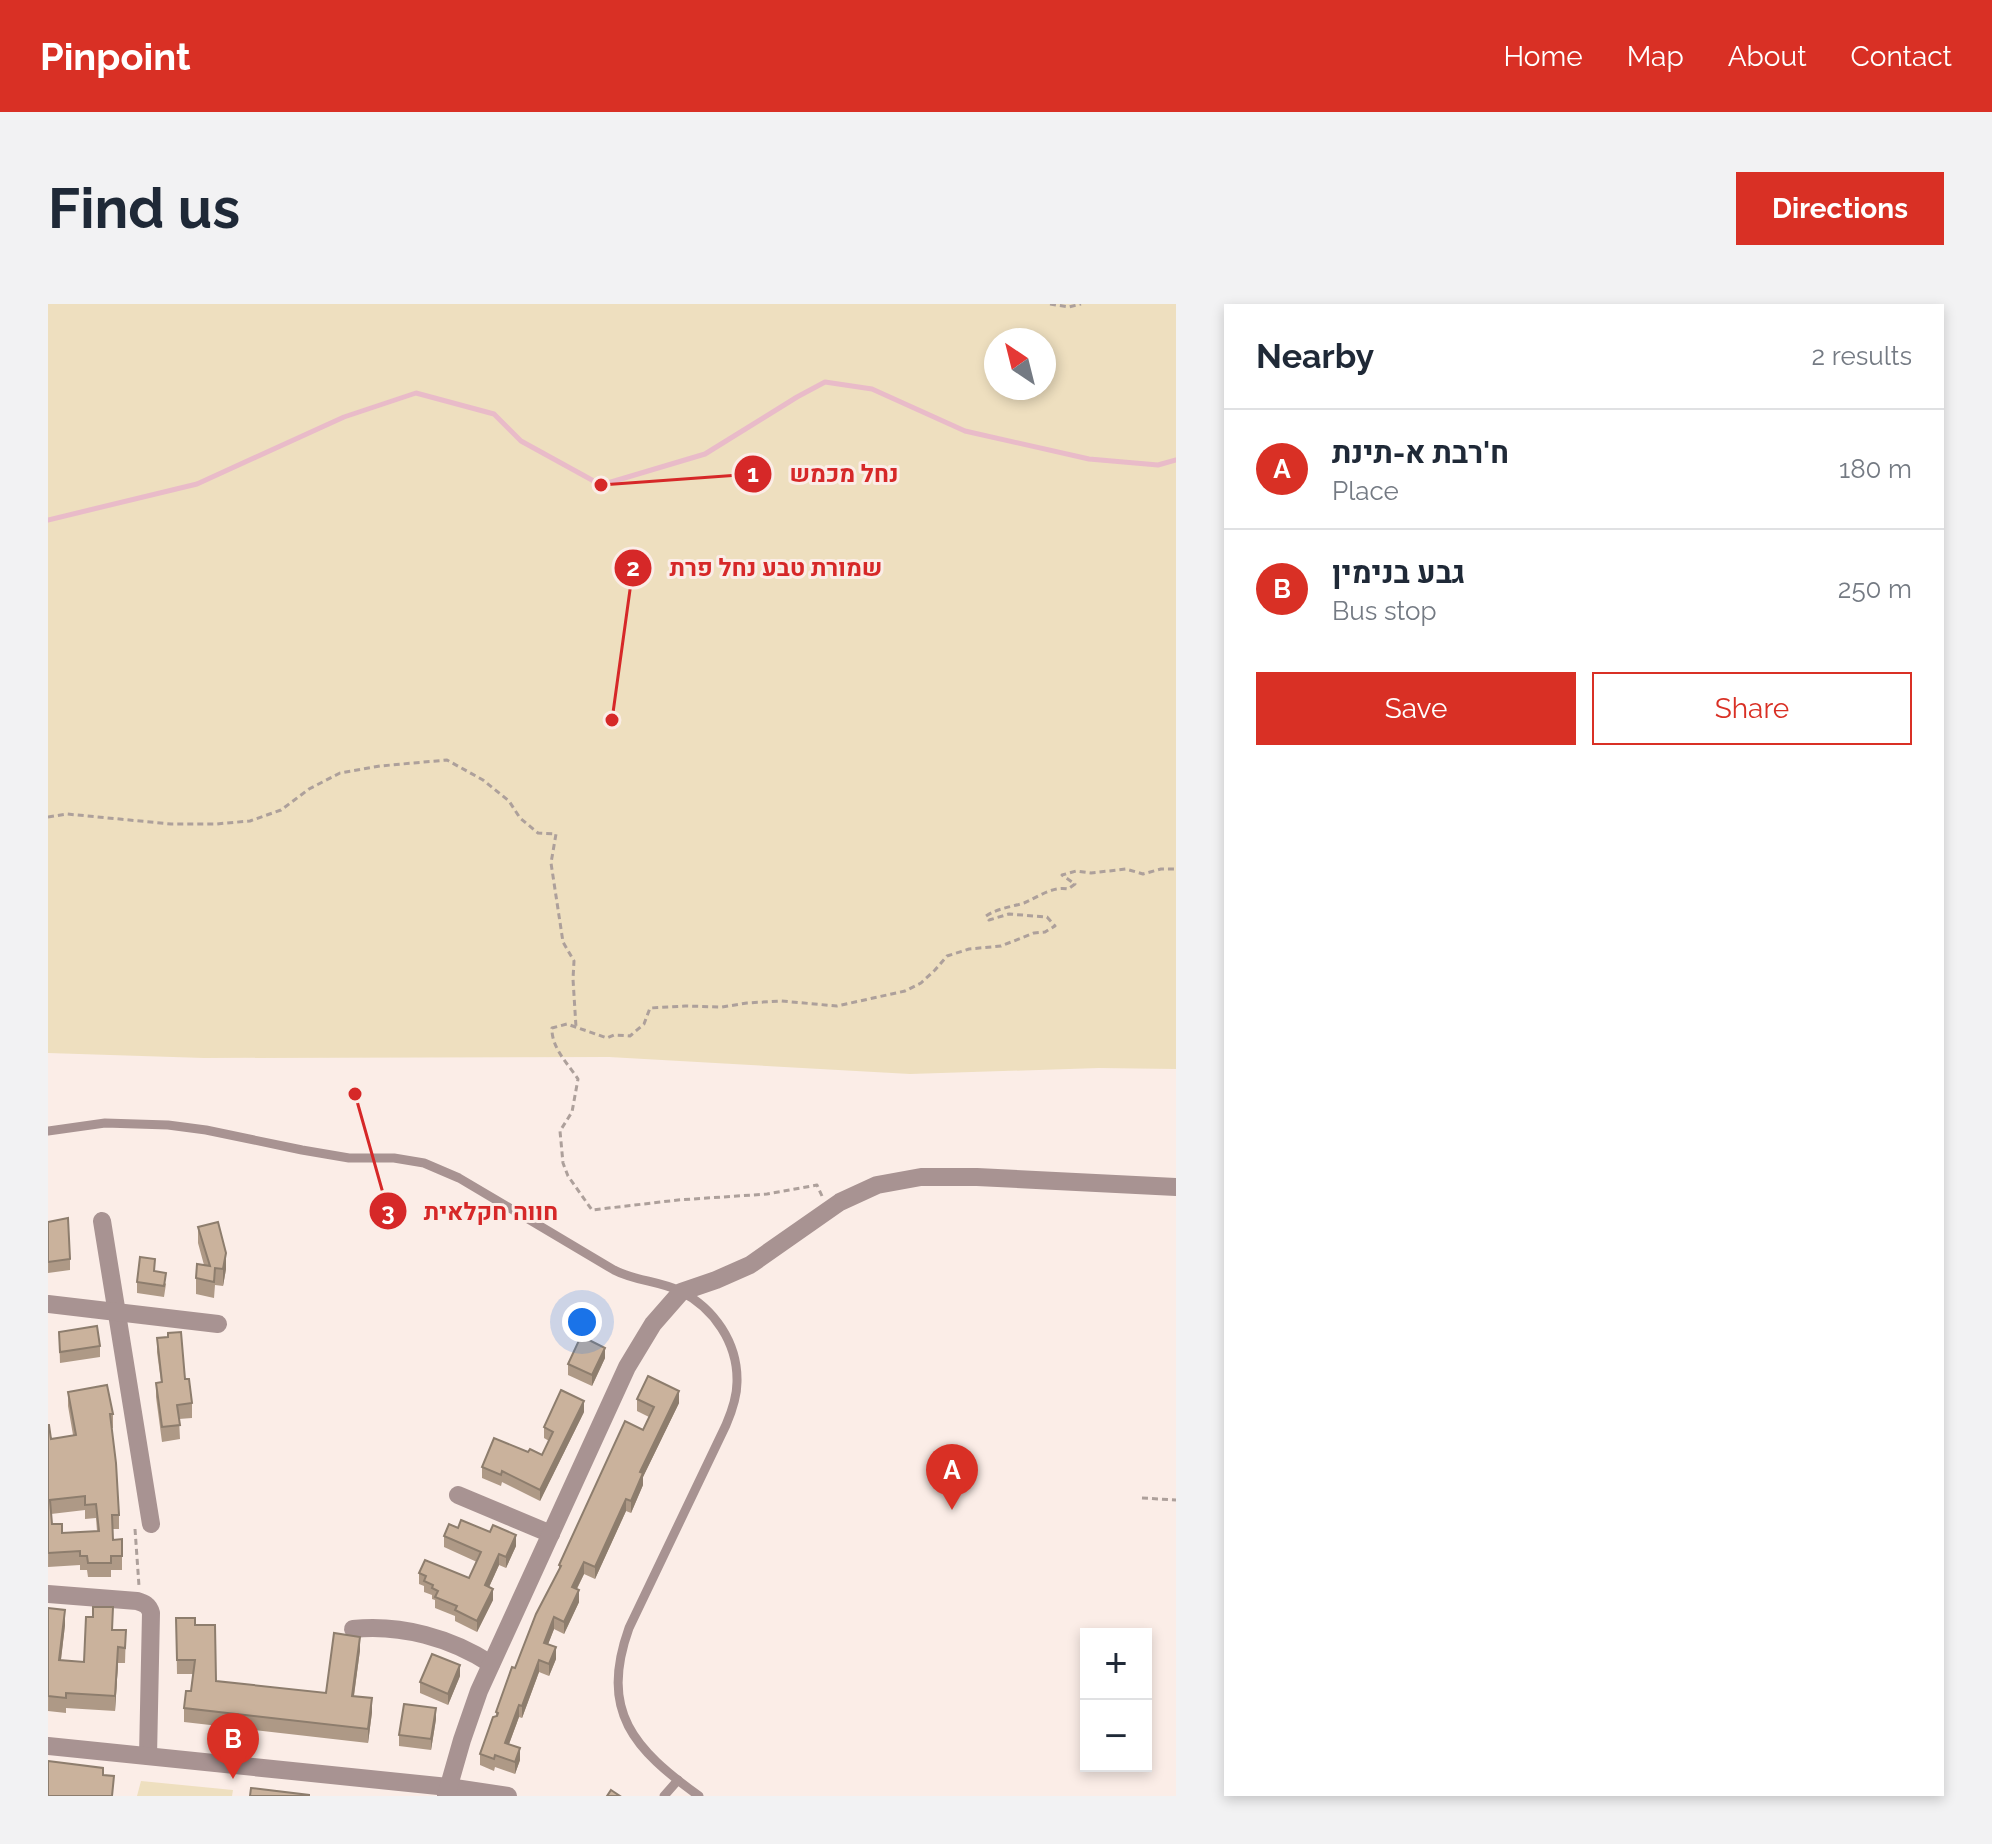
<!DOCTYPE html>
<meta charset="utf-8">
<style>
:root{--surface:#fff;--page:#f2f2f3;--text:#1f2937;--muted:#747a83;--line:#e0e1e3;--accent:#d93025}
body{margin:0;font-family:Raleway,Heebo,sans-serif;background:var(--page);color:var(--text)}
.controls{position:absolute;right:24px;bottom:24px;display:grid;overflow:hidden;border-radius:0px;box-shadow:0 4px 12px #0003}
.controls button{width:72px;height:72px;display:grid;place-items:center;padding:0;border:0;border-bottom:2px solid var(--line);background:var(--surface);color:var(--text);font:40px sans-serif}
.compass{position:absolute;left:936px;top:24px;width:72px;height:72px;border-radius:50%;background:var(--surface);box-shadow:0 4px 12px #0003;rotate:325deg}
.you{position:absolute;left:534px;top:1018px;width:28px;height:28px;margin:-20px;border:6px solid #fff;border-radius:50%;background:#1a73e8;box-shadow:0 0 0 12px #1a73e833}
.badge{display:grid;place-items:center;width:52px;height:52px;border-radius:50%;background:var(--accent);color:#fff;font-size:26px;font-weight:700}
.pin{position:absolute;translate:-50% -66px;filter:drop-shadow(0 2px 4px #0008)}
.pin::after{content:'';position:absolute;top:42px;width:28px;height:24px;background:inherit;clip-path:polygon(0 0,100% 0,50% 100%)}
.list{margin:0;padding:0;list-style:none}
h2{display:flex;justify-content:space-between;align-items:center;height:104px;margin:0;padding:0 32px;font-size:34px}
h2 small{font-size:26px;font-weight:400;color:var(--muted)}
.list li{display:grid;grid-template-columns:52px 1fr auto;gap:24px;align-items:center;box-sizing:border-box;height:120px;padding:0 32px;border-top:2px solid var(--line)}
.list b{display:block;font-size:30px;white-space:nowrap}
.list p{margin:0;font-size:26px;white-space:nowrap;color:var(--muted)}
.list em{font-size:26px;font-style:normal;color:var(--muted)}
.actions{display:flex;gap:16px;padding:24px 32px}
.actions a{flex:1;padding:18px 0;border:2px solid var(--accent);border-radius:0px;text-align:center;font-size:28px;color:var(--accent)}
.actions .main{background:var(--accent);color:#fff}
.map{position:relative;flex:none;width:1128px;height:1492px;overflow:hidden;border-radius:0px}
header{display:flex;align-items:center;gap:48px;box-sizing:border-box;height:112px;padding:0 40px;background:var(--accent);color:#fff}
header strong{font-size:38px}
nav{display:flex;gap:44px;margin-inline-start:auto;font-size:28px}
.intro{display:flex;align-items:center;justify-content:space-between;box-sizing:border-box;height:192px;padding:0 48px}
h1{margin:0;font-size:56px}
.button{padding:20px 36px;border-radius:0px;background:var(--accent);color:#fff;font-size:28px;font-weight:700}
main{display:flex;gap:48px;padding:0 48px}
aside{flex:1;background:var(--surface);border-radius:0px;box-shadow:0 4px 12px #0003}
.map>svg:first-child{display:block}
.green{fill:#eedfbf;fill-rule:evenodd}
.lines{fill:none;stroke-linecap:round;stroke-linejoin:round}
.stream{stroke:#e9bbc9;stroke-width:5}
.path{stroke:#ada09b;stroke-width:3;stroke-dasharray:6 4;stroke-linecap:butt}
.service{stroke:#a89392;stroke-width:9}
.minor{stroke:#a89392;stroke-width:18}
.wall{fill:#ae9986;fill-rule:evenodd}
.shaded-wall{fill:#8d7d6d}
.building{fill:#cab29c;stroke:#8d7d6d;stroke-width:2;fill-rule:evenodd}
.leader{fill:none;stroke:#d62828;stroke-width:3}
.callout-dot{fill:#d62828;stroke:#fbede7;stroke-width:3}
.mark-label{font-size:24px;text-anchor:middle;font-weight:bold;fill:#fff}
.callout-label{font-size:24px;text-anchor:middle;font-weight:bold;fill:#d62828;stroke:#fbede7;stroke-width:6;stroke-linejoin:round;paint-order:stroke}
</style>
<header>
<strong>Pinpoint</strong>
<nav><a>Home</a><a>Map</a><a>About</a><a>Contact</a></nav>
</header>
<div class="intro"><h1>Find us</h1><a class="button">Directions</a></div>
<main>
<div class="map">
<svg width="1128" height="1492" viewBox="0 0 1128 1492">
<rect width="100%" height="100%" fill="#fbede7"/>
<!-- green -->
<g class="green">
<path d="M0,0h1128v765l-77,-1 -189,6 -301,-17 -405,1 -156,-5zM948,36h48v48h-48z"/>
<path d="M93,1477l92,9 -1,6h-95z"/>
</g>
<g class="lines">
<!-- stream -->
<path class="stream" d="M0,216l149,-36 147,-67 72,-24 78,21 27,27 80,44 104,-31 92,-57 28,-15 47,7 93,42 124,28 69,6 18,-5"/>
<!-- path -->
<g class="path">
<path d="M1002,0l19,3 12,-3"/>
<path d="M0,513l19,-3 104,10h45l34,-3 31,-11 28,-21 31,-16 40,-7 67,-6 36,20 26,21 11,17 18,15 18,1 -5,29 12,79 11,19 -1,18 3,48"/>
<path d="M774,892l-5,-11 -50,9 -89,6 -86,10 -24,-34 -5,-13 -3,-32 12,-19 6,-33c-10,-15 -27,-32 -26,-51l15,-4 40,14 7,-3 16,1 14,-12 6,-16 35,-2 37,1 25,-4 34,-2 56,5 68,-15 16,-8 14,-13 12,-14 22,-7 32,-3 33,-13 11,-1 10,-6 -8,-9 -38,-3 -20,6 -3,-4c12,-8 25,-9 38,-13 14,-6 28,-17 44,-14l7,-5 -13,-9 14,-4 15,2 35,-4 17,5 18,-5h15"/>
<path d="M1094,1194l34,2"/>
<path d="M87,1225l4,57"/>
</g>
<!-- service -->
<g class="service">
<path d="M0,827l57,-8 63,2 38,5 96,20 47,8h45l30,5 35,15 155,92c21,11 45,11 66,21 34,17 58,52 57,91 0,15 -5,29 -11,43l-97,203c-30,84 5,121 70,168"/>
<path d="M616,1492l14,-16"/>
</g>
<!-- minor -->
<g class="minor">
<path d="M54,917l49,303"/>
<path d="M0,1000l170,20"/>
<path d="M410,1191l93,39"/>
<path d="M0,1290l89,7c7,2 12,4 14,12l-3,143"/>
<path d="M305,1325c48,-5 98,9 138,35"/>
<path d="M0,1442l400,41 60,9"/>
<path d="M398,1492l16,-56 17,-49 148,-324 26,-43 28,-32 35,-12 34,-15 90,-63 37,-17 44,-8h56l199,10"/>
</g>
</g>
<!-- wall -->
<g class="wall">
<path d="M0,918l22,37v11l-22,3z"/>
<path d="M150,923l28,42 -3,17 -8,-1 -1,13 -18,-4v-16l8,-13 -6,-22z"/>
<path d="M107,967l11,13 -2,13 -27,-4v-11z"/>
<path d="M11,1028l41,14v11l-40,6z"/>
<path d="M109,1034l28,41 7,24v15l-13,1 1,20 -18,3 -6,-45v-14l5,-1 -4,-30z"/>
<path d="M557,1054l-13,28 -24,-11v-11z"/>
<path d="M20,1088l45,22v14h-1l7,87v14h-6v11l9,-1v31h-11v7h-23l-1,-7h-7v-5l-32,2v-142l3,14 22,-4 -5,-29zM37,1206v9l11,-1 1,13 -35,2 -10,-9 -1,-10z"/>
<path d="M589,1095l42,4 -36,74v8l-12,28 -5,-2 -31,68 -11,-5 -7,15 2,13 -15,32 -10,-5 -6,15 8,15 -7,17 -10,-4 -17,46 -3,-1 -10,27 11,16 -5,14 -20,-7 -1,4 -14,-6v-11l16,-37v-5l63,-143v-4l84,-135 6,-13 -12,-6z"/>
<path d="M536,1108l-44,89 -38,-19 -1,4 -19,-8v-11l46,-15 14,3 7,-14 -5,-3v-11z"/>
<path d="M410,1224l58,18 -10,22 -7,-3 -10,22 4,13 -16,32 -22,-11v-5l-20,-8v-8l-3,-1v-4l-8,-3v-6l-5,-2v-11l50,5 8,-16 -33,-15v-11z"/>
<path d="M0,1304l17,17 -4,35 23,2 29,-32h13l-1,33h-7l-3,48 -49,-3v5l-18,-2z"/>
<path d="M128,1314l19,7 21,56 110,12 34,-43 -6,46 18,16 -4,31 -184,-21v-14l7,-17 2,-17h-16z"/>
<path d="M412,1372l-12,29 -28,-12v-11z"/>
<path d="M388,1415l-5,31 -32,-4v-11z"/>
</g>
<!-- shaded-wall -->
<g class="shaded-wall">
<path d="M178,949v16l-3,17v-17z"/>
<path d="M557,1044v10l-13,28v-11z"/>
<path d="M631,1087v12l-36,74v8l-12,28v-12l9,-29z"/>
<path d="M536,1097v11l-44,89v-11z"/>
<path d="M578,1195v12l-31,68v-12z"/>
<path d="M468,1231v11l-10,22v-11z"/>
<path d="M451,1250v11l-14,31v-11z"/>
<path d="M536,1258v12l-12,24v-11z"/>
<path d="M445,1285v11l-16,32v-11z"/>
<path d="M531,1286v12l-15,32v-12z"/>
<path d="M17,1306v15l-6,50v-15z"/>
<path d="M506,1313v12l-10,26v-12z"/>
<path d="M312,1333v13l-8,59v-13z"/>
<path d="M70,1343v16l-3,48v-15z"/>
<path d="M508,1343v12l-7,17v-12z"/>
<path d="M491,1356v12l-17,46v-12z"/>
<path d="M412,1361v11l-12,29v-11z"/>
<path d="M324,1394v14l-4,31v-14z"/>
<path d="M471,1401v12l-14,38v-12z"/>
<path d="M388,1404v11l-5,31v-11z"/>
<path d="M472,1444v12l-5,14v-12z"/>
</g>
<!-- building -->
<g class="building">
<path d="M20,914l2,41 -22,3v-40z"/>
<path d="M170,918l8,31 -3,16 -8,-1 -1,14 -18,-4 1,-14 13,2 -12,-39z"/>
<path d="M92,953l15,2 -1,12 12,2 -2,13 -27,-4z"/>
<path d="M49,1022l3,20 -40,6 -1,-20z"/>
<path d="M133,1028l4,47h4l3,24 -15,2 3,20 -18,2 -6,-44 6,-1 -5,-44 11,-1v-4z"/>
<path d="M533,1032l24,12 -13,27 -24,-11z"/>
<path d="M600,1072l31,15 -39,81 3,1 -12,28 -5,-2 -31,68 -11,-5 -12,25 7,3 -15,32 -10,-5 -10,26 12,4 -7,17 -10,-4 -17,46 -3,-1 -14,38 15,5 -5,14 -20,-7 -1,4 -14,-5 13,-37 4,-1 1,-3 -2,-1 16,-45 3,1 21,-54 25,-48 -2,-1 66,-144 18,9 11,-23 -17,-8z"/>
<path d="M59,1081l6,29h-3l6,49 3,52h-7l1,25 9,-1v17h-11v7h-23l-1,-7h-7v-5l-32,2v-128h1l2,14 25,-4 -8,-43zM37,1192v9l11,-1 3,27 -37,2v-9h-10l-2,-24z"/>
<path d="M513,1086l23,11 -44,89 -38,-19 -1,4 -19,-8 12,-29 34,14 2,-3 12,6 11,-23 -9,-5z"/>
<path d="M413,1216l29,12 3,-7 23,10 -10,22 -7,-3 -14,31 8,4 -16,32 -22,-11 2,-4 -22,-9 3,-6 -6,-3 1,-3 -9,-4 2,-5 -7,-3 6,-13 44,18 12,-26 -37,-16 5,-12 9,4z"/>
<path d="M45,1303h20l-1,23h14l-1,18 -7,-1 -3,49 -49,-3v5l-18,-2v-88l17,2 -6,50 25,2 2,-45h7z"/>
<path d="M128,1314h19v7h20l1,56 110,12 8,-60 26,4 -8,59 20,2 -4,31 -184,-21 2,-17h5l4,-31h-18z"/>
<path d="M384,1350l28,11 -12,29 -28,-12z"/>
<path d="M356,1400l32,4 -5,31 -32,-4z"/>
<path d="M0,1457l55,7v7l11,1 -2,20h-64z"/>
<path d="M203,1484l58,7v1h-59z"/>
<path d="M563,1486l9,6h-13z"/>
</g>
<!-- callouts -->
<path class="leader" d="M553 181L705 170M564 416L585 264M307 790L340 907"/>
<g class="callout-dot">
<circle cx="553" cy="181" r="8"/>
<circle cx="564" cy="416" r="8"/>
<circle cx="307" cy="790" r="8"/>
<circle cx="705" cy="170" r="20"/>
<circle cx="585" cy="264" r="20"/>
<circle cx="340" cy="907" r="20"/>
</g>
<g class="mark-label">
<text x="705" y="178">1</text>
<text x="585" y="272">2</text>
<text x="340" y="916">3</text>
</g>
<g class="callout-label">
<text x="796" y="178">נחל מכמש</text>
<text x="728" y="272">שמורת טבע נחל פרת</text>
<text x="443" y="916">חווה חקלאית</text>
</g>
</svg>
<div class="controls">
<button>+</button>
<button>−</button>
</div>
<svg class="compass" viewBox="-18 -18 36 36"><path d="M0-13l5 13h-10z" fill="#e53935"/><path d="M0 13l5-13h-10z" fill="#747a83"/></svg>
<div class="you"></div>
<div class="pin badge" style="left:904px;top:1206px">A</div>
<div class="pin badge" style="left:185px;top:1475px">B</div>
</div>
<aside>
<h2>Nearby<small>2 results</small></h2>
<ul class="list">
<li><span class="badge">A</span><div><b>ח'רבת א-תינת</b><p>Place</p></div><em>180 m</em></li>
<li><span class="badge">B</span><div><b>גבע בנימין</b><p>Bus stop</p></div><em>250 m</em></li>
</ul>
<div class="actions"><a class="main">Save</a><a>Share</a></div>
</aside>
</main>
